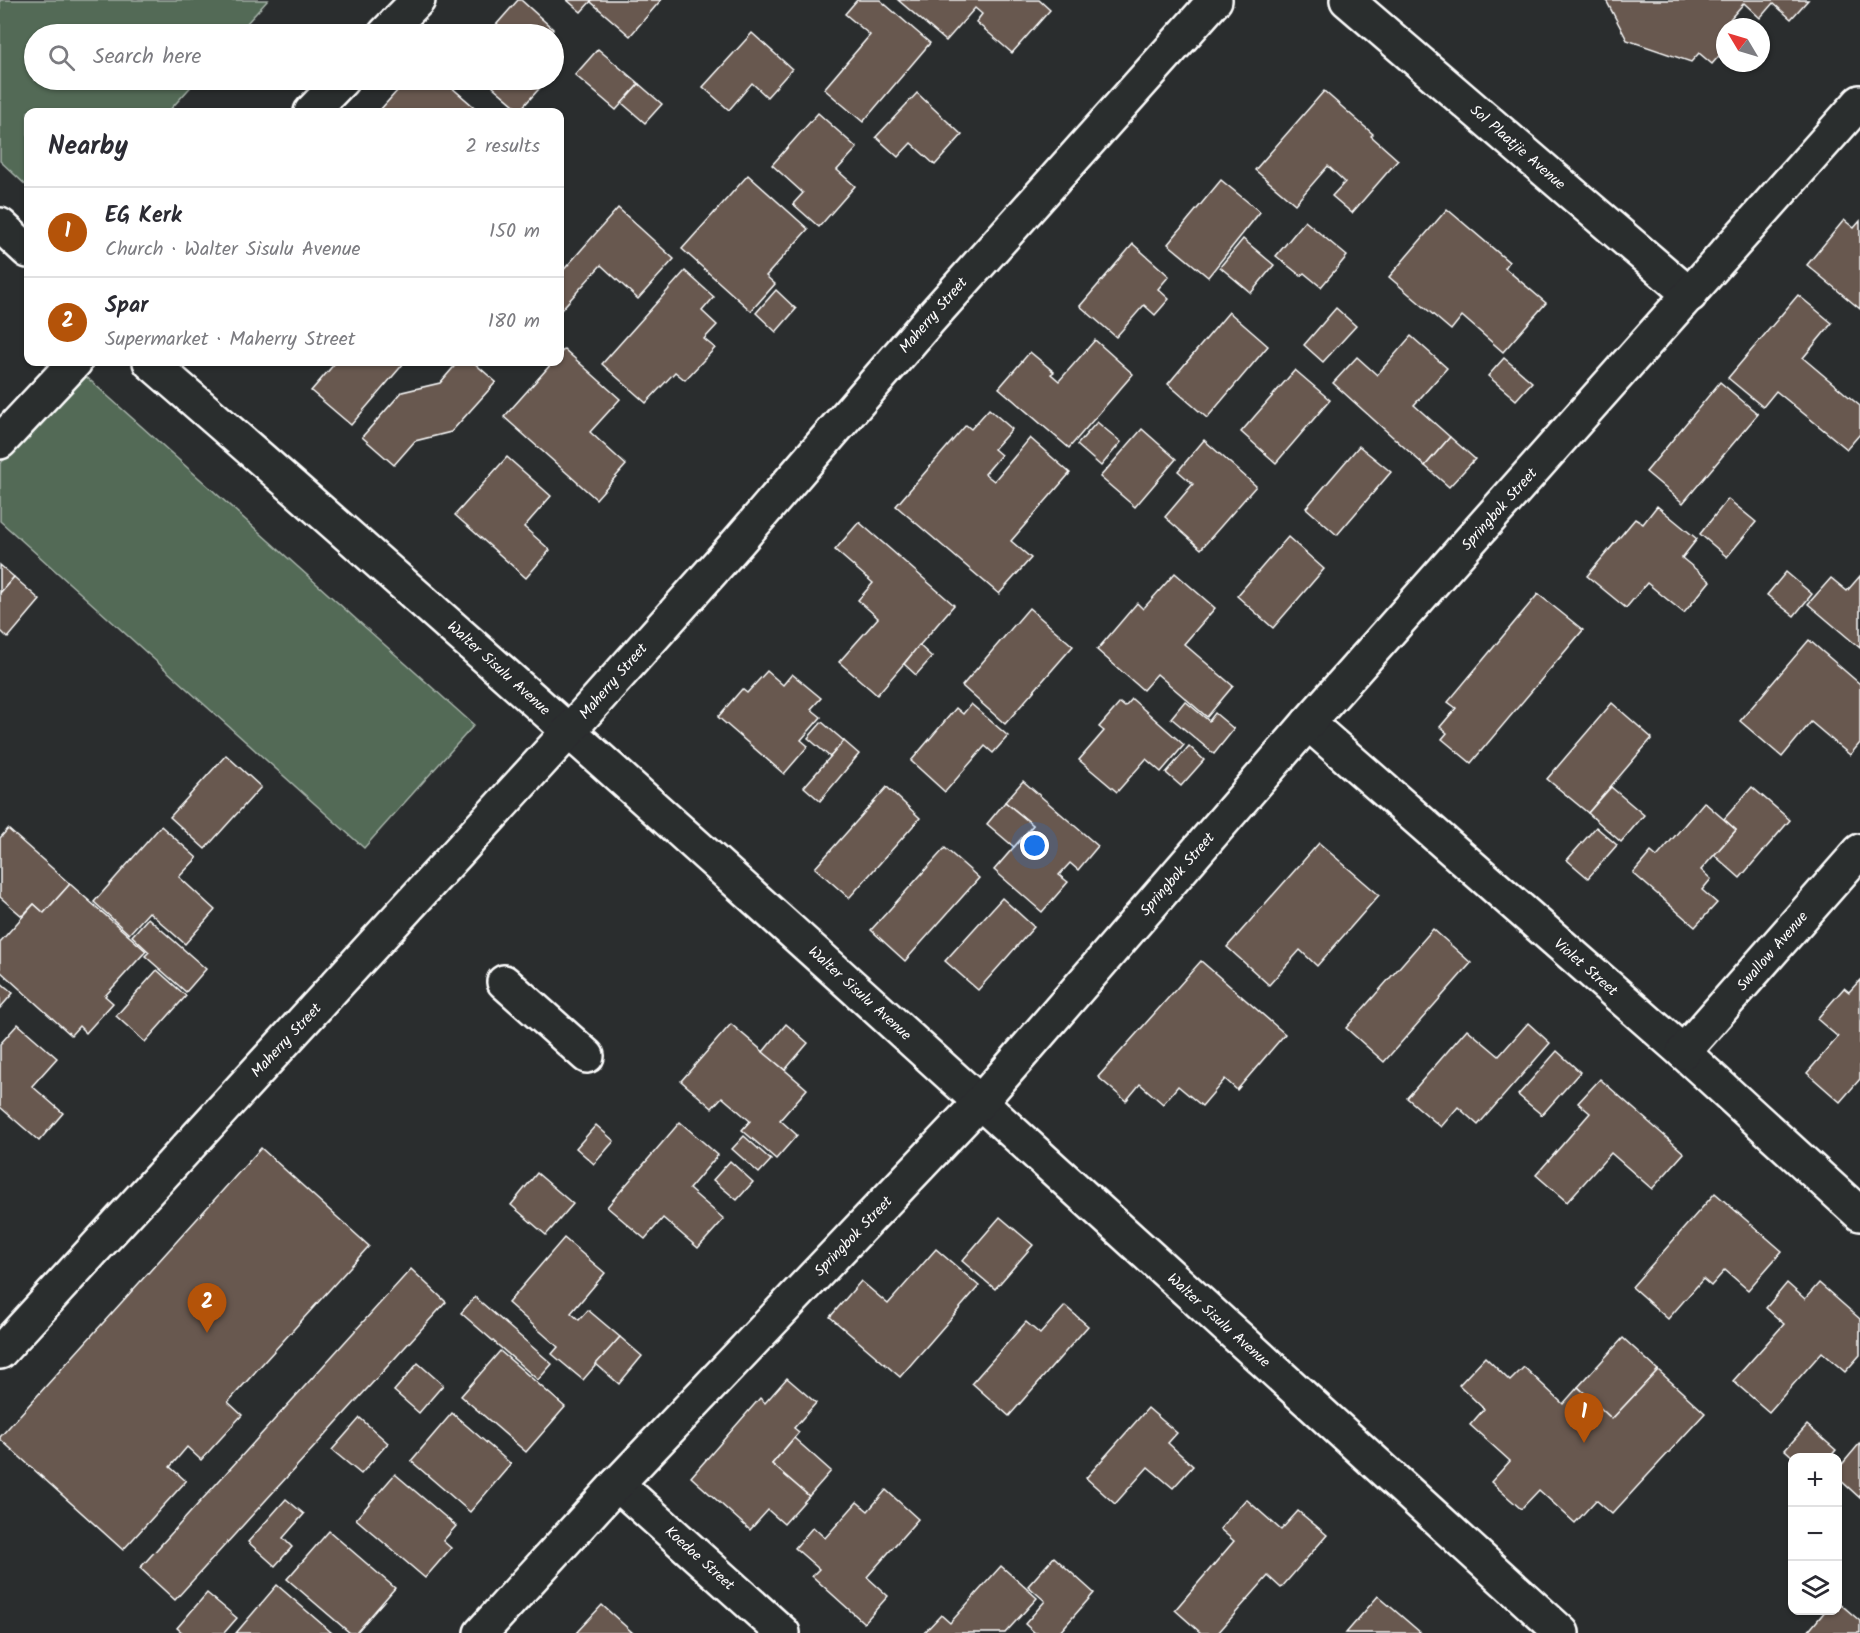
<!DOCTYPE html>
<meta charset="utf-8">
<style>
:root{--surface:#fff;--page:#f7f7f7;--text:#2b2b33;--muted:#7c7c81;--line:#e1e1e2;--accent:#b45309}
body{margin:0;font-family:Kalam,sans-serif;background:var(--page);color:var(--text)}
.controls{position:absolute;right:18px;bottom:18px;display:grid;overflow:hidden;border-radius:12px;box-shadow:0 2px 4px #0004}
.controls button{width:54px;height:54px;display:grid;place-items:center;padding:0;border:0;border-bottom:2px solid var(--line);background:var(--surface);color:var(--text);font:30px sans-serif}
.compass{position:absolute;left:1716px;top:18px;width:54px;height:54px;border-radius:50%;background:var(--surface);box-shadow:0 2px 4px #0004;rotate:308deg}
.you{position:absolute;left:1035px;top:846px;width:21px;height:21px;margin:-15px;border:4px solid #fff;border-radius:50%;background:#1a73e8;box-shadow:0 0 0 9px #1a73e833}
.badge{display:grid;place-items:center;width:39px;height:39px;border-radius:50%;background:var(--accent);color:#fff;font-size:20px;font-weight:700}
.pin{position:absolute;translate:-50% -50px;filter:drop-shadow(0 2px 3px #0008)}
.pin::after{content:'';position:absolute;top:32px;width:21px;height:18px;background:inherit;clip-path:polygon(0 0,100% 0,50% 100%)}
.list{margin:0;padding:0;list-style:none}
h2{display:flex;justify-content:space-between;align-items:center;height:78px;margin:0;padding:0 24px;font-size:26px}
h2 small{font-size:20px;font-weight:400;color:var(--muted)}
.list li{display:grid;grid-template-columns:39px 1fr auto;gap:18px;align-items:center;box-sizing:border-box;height:90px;padding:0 24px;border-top:2px solid var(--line)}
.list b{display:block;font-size:22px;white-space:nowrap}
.list p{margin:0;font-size:20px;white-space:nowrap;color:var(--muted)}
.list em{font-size:20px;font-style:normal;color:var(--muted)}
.icon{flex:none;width:33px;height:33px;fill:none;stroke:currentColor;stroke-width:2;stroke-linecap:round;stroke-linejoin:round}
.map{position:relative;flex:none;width:1860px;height:1633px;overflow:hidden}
.search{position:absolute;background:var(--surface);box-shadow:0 2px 4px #0004;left:24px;top:24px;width:540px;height:66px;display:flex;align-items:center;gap:15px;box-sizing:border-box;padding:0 21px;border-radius:33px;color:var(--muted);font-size:22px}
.panel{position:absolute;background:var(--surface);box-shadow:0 2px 4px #0004;left:24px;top:108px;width:540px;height:258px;border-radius:12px}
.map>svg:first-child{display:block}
.green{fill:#526a57;stroke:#a8b4ab;stroke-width:1.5}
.building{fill:#685950;stroke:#fff;stroke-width:1.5}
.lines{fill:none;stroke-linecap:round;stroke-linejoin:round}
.minor-casing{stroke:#fff;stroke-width:38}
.minor{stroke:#2a2d2e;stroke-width:33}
.labels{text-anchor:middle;stroke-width:4.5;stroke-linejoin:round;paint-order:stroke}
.street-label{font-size:15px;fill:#fff;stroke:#2a2d2e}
</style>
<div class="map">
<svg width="1860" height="1633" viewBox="0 0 1860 1633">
<rect width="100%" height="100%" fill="#2a2d2e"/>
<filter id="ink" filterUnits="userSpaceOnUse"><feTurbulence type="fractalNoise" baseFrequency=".0167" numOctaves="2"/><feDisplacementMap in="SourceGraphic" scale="12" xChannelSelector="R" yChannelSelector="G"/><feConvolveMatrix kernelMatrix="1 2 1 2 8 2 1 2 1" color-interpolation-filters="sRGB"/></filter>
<g filter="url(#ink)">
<!-- green -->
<g class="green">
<path d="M0,0h268l-31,34h-203v46h163l-29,32h-140v75l-28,-26z"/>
<path d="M82,373l392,352 -110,123 -364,-327v-57z"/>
</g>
<!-- building -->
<g class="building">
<path d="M518,0h3l32,29 -5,5h-60z"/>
<path d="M567,0h25l-11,12z"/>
<path d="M592,0h69l-31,36 -39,-34z"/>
<path d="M857,0h23l50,43 -67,79 -39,-33 46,-54 -25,-21z"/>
<path d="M898,0h141l11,10 -38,43 -36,-31 6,-8 -7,-6 -29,33z"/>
<path d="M1606,0h202l-17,19 -18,-16 -13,15 -16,-15 -14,16 9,8h-14v22l-13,15 -13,-11 -8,9 -64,-22z"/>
<path d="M752,33l40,36 -25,28 -15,-14 -23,27 -26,-23z"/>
<path d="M598,49l41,35 -23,26 -41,-35z"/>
<path d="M407,80h36l37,32h-98l-2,-2z"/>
<path d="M499,80h48l-27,30 -27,-23z"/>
<path d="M639,84l23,20 -17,19 -23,-20z"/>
<path d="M1324,91l49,43 -2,2 27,24 -46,53 -20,-17 13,-14 -17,-16 -33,38 -40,-34z"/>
<path d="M917,93l45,42 -27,30 -24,-22 -13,14 -22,-20z"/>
<path d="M818,113l39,35 -20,22 18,16 -36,41 -26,-23 10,-11 -31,-28z"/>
<path d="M748,175l60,54 -42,47 9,8 -24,27 -69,-62z"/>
<path d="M1221,180l39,32 -52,65 -40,-33z"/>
<path d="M618,208l56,51 -36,40 -37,-34 -41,46v-37z"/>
<path d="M1447,209l62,53 -4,6 41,35 -43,49 -41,-36 -11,14 -62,-53z"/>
<path d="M1844,220l10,8 6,-7v88l-53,-44z"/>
<path d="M1305,221l42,35 -26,31 -17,-14 -3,3 -25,-20z"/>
<path d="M1243,239l31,26 -23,28 -31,-26z"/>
<path d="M1133,244l36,32 -11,13 11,10 -14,16 -11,-10 -28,32 -36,-31z"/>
<path d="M685,271l29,26 -12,14 15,14 -13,14 11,9 -30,32 -10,-8 -29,31 -44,-39z"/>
<path d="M776,290l20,19 -20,23 -20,-19z"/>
<path d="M1798,295l34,28 -29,35 57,48v28l-13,15 -71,-58 -13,16 -35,-29z"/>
<path d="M1336,308l20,18 -33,36 -19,-17z"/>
<path d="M1229,312l39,34 -61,72 -39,-34z"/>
<path d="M1411,336l36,32 -33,37 36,32 -25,29 -92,-83 24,-26 20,18z"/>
<path d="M1095,340l38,34 -64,74 -70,-60 31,-36 24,20 -3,2 8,7z"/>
<path d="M564,349l56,50 -30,33 36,33 -30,34 -92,-82 49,-55h7v-8z"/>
<path d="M1504,358l28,24 -16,18 -28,-24z"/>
<path d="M336,362h69l-54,63 -40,-34z"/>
<path d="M458,362h15l23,20 -45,50 -36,9 -21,24 -32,-28 40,-45 38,-9z"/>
<path d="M1295,370l35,30 -54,63 -35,-31z"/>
<path d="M1720,382l38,32 -75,89 -37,-31z"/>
<path d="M989,409l23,20 -18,20 7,6 -16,19 9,7 36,-43 40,35 -59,68 20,17 -32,36 -103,-88 70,-81 5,4z"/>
<path d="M1097,422l24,20 -20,24 -24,-21z"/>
<path d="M1142,429l34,30 -41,48 -35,-30z"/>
<path d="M1450,437l25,22 -26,28 -24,-21z"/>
<path d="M1204,440l52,46 -55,63 -36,-32 28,-33 -15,-13z"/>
<path d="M1359,446l32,26 -54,63 -31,-27z"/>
<path d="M507,457l44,39 -27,31 26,23 -24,28 -71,-63z"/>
<path d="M1728,499l28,23 -29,35 -27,-23z"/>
<path d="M1657,506l40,33 -15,19 28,23 -26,32 -37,-30 -21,25 -39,-32 48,-57 8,5z"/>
<path d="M859,522l95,83 -77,90 -38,-33 39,-44 -20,-18 15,-17 -38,-33z"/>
<path d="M1288,537l36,32 -51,59 -36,-32z"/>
<path d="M0,565l14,12 -14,16z"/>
<path d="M1786,572l26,22 -18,22 -27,-21z"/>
<path d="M1175,573l40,35 -31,36 49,42 -26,31 -50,-43 -14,16 -46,-40 40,-47 6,6z"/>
<path d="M1860,576v72l-52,-44 23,-26 16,13z"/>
<path d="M14,577l26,23 -32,38 -8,-8v-37z"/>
<path d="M1538,594l45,36 -112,133 -29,-24 5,-6 -7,-6 16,-19 -8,-6z"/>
<path d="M1029,608l44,38 -68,78 -43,-38z"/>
<path d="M1809,640l51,44v59l-10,12 -39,-33 -29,35 -42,-36z"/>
<path d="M919,645l13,12 -16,18 -12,-11z"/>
<path d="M767,671l16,14 9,-11 29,24 -10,11 10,8 -20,23 7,6 -24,28 -66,-57 24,-28 5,4z"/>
<path d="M1132,699l52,46 -23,27 -15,-13 -29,33 -38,-32 25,-29 -5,-4 21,-24 5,4z"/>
<path d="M1185,701l24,20 6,-8 19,16 -20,25 -43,-36z"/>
<path d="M1612,703l40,35 -64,75 -41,-34z"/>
<path d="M971,704l37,32 -15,17 -8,-7 -40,46 -34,-31 45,-53 7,6z"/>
<path d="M822,722l22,19 -14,16 -22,-19z"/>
<path d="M844,741l15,13 -39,47 -16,-14z"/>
<path d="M1189,746l15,14 -23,26 -15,-13z"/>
<path d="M226,755l35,32 -56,62 -35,-32z"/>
<path d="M1023,781l75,65 -20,24 -8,-7 -11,12 9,7 -26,30 -48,-42 39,-45 -28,-23z"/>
<path d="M887,787l33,31 -71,80 -34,-30z"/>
<path d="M1611,787l33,28 -23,27 -33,-29z"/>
<path d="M1752,787l38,33 -50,58 -26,-23 22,-25 -12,-11z"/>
<path d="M1005,802l28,23 -19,22 -27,-23z"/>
<path d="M1704,802l32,28 -35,40 10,9 -9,11 15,13 -22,24 -62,-54 18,-21 6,5z"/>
<path d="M161,826l36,32 -18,19 36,33 -30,34 -36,-32 -20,22 -35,-32z"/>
<path d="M1596,827l21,18 -29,33 -21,-18z"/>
<path d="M8,829l62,55 -26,29 -10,-9 -12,12 -22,-19v-59z"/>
<path d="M1319,843l60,52 -62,71 -17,-16 -31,35 -42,-38z"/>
<path d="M945,848l34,30 -74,83 -34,-31z"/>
<path d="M70,884l76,67 -41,45 8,7 -27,30 -7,-7 -8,9 -71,-64v-29l34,-38 10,9z"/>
<path d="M1002,898l32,29 -56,63 -33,-29z"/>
<path d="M148,918l58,51 -20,23 -41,-36 4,-4 -17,-16z"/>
<path d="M1433,929l38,34 -87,99 -38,-34z"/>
<path d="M1201,961l84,73 -48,56 -12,-11 -23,27 -24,-20 -15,18 -23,-20 -14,17 -28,-24z"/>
<path d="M157,970l29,26 -41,46 -29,-26z"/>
<path d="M1860,980v99l-20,23 -33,-29 31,-36 -21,-18 27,-31 5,4z"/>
<path d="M0,982l13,11 -13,15z"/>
<path d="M1528,1023l22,20 -72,82 -20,-18 -17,20 -34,-29 60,-69 32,27z"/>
<path d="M18,1024l39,34 -25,28 31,27 -24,28 -39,-34v-63z"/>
<path d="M731,1024l76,65 -27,31 17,15 -21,24 -34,-29 8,-9 -28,-24 -10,11 -31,-27z"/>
<path d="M786,1024l22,19 -23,27 -22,-18z"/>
<path d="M1557,1051l23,21 -38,43 -24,-20z"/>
<path d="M1600,1079l84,74 -32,36 -41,-36 -44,49 -31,-27 54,-62 -12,-10z"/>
<path d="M680,1122l38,33 -29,34 35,30 -26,29 -35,-30 -18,21 -38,-32z"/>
<path d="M596,1125l18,16 -20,23 -18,-16z"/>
<path d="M744,1136l27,24 -12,13 -27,-24z"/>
<path d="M261,1148l108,98 -141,156 14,13 -41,45 -14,-13 -17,20 16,14 -63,69 -123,-111v-2z"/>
<path d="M730,1161l23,21 -16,18 -24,-20z"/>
<path d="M537,1173l36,31 -27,31 -35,-30z"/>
<path d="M1715,1193l67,58 -34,39 -23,-20 -14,16 -8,-7 -35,40 -36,-32z"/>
<path d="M1000,1217l33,28 -38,44 -33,-28z"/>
<path d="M564,1238l41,35 -34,40 8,7 9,-10 32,27 -37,43 -31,-26 6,-7 -50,-44z"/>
<path d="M936,1249l43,37 -79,91 -70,-60 31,-36 27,23z"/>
<path d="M411,1269l35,33 -271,298 -35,-32z"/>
<path d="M1787,1283l18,16 14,-16 41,36v36l-15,17 -23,-20 -53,60 -36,-31 51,-57 -18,-16z"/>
<path d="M475,1297l77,67 -14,16 -77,-67z"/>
<path d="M1065,1306l23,20 -79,90 -37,-33 54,-61 14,12z"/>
<path d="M620,1337l22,19 -23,28 -23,-20z"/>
<path d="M1623,1338l35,32 -46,49 -34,-32z"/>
<path d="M500,1351l65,56 -39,45 -65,-56z"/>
<path d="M1485,1357l25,24 14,-14 39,37 15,-17 34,32 46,-49 47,43 -93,101 -16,-14 -21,23 -36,-33 -18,19 -30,-27 19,-21 -40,-36 14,-16 -25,-24z"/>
<path d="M418,1363l25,22 -24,28 -25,-22z"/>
<path d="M787,1378l29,25 -22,25 5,4 -27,32 37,32 -25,28 -16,-14 -18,20 -59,-53 69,-79 5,5z"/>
<path d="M1148,1408l29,25 -9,10 25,23 -20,22 -25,-21 -33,37 -29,-26z"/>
<path d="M452,1413l59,51 -41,48 -59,-51z"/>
<path d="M360,1418l28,25 -27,31 -29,-24z"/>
<path d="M1807,1425l29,25 -7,8h-35l-9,-8z"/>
<path d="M794,1438l37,33 -22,25 -37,-32z"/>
<path d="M1860,1443v55l-22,-20v-9z"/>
<path d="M395,1474l61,52 -13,15 8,7 -26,30 -69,-59z"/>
<path d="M886,1490l32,29 -51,58 21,19 -24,27 -52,-47 7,-7 -24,-21 18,-21 12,11 32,-36 11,9z"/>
<path d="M286,1499l18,15 -21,24 9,9 -17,19 -27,-24z"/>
<path d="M1246,1499l35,31 17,-19 29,24 -46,53 -13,-12 -50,57h-17l-26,-23 59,-69 -14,-12z"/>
<path d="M329,1531l66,57 -39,45h-6l-63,-54z"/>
<path d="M1054,1557l40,36 -35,40h-24l-10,-9 20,-23 -17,-15z"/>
<path d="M1001,1566l36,32 -32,35h-81l17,-18 9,8z"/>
<path d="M277,1585l55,48h-96z"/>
<path d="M207,1593l30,25 -13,15h-41l-6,-5z"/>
<path d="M1378,1596l43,37h-75z"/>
<path d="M1838,1602l22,19v12h-53l19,-23h12z"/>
<path d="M602,1605l31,28h-57z"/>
</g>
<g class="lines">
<defs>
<g id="minor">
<path d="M1347,0l343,295"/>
<path d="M385,34l33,-34"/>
<path d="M311,112l31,-32"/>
<path d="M0,225l28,26"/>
<path d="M150,362c478,415 944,844 1412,1271"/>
<path d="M0,442l75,-80"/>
<path d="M1308,723l375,329 177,162"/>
<path d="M504,982l83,74"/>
<path d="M1683,1052l177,-201"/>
<path d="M0,1352l569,-621 169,-189 191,-222 286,-320"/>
<path d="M617,1484l166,149"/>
<path d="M481,1633l136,-149 364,-383 327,-378 552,-621"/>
</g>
</defs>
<!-- minor casing -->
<use href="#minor" class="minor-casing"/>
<!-- minor -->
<use href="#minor" class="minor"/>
</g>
</g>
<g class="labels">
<!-- street labels -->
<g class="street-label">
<text transform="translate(1518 147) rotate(41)" y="5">Sol Plaatjie Avenue</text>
<text transform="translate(933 315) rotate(-49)" y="5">Maherry Street</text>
<text transform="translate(1499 509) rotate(-48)" y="5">Springbok Street</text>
<text transform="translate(499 668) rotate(42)" y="5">Walter Sisulu Avenue</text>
<text transform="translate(613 681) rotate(-49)" y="5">Maherry Street</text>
<text transform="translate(1177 874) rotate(-49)" y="5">Springbok Street</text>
<text transform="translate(1772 951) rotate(-49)" y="5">Swallow Avenue</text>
<text transform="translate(1586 967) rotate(41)" y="5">Violet Street</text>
<text transform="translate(860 993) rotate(42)" y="5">Walter Sisulu Avenue</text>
<text transform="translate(286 1040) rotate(-47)" y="5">Maherry Street</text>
<text transform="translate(853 1236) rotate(-46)" y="5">Springbok Street</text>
<text transform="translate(1219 1320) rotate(42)" y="5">Walter Sisulu Avenue</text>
<text transform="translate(700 1558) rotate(42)" y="5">Koedoe Street</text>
</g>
</g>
</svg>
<div class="controls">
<button>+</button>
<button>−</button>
<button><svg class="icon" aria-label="layers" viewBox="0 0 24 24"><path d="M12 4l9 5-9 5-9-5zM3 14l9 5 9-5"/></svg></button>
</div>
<svg class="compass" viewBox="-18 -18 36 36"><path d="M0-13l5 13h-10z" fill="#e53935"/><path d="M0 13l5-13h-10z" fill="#7c7c81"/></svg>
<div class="you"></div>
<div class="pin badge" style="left:1584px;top:1443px">1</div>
<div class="pin badge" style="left:207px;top:1333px">2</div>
<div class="search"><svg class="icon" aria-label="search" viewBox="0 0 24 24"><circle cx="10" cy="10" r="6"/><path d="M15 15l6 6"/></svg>Search here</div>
<section class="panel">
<h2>Nearby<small>2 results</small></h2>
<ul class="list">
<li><span class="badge">1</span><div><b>EG Kerk</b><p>Church · Walter Sisulu Avenue</p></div><em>150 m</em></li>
<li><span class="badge">2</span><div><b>Spar</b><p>Supermarket · Maherry Street</p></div><em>180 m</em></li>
</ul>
</section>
</div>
